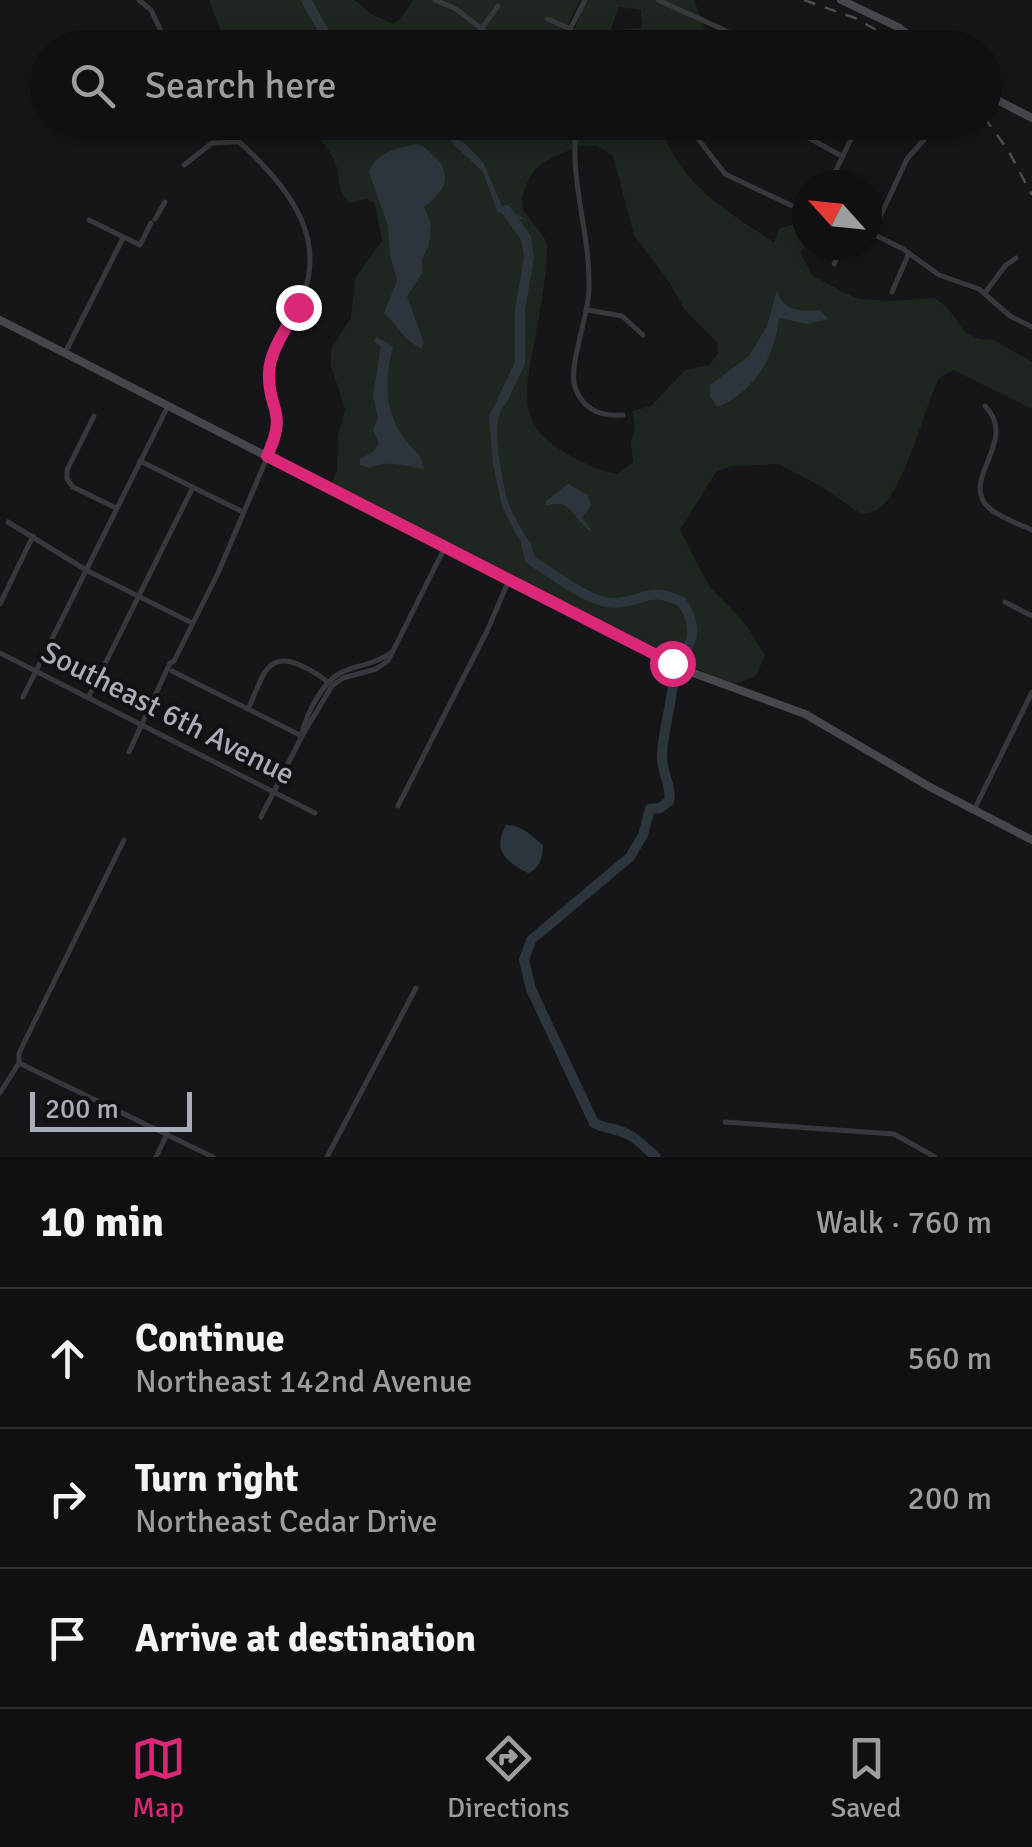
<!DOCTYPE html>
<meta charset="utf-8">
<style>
:root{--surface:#101012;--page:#19191b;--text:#f1f3f6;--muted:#9c9d9f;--line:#303032;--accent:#db2777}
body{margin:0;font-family:Signika,sans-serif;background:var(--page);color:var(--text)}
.compass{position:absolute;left:792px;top:170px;width:90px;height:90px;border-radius:50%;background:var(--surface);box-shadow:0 5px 15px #0003;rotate:297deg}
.scale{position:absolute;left:30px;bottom:25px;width:162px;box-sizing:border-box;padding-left:10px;border:5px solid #a8adb8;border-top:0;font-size:28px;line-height:35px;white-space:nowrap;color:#a8adb8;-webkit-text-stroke:8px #111113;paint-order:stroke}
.stop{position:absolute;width:30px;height:30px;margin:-22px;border:8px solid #db2777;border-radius:50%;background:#fff}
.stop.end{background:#db2777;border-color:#fff;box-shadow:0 2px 10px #0008}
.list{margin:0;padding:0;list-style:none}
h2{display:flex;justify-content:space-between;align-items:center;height:130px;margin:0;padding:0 40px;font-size:42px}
h2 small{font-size:32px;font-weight:400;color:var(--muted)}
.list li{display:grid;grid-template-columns:65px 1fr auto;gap:30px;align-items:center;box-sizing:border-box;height:140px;padding:0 40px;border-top:2px solid var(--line)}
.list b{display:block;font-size:38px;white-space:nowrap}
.list p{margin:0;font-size:32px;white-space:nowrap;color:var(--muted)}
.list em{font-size:32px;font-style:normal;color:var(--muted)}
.icon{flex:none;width:55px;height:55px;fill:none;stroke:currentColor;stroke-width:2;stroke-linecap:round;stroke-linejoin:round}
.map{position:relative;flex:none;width:1032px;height:1157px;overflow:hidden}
.search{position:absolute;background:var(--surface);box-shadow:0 5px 15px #0003;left:30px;right:30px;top:30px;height:110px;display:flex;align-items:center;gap:25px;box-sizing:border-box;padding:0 35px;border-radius:55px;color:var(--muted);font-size:38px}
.sheet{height:550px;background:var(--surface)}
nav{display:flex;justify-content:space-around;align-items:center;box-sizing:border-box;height:140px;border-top:2px solid var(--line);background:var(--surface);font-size:28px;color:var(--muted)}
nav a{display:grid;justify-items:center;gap:5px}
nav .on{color:var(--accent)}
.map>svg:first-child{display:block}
.green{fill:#1e261f;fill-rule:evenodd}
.water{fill:#2c353c}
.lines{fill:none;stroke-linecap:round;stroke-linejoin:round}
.river{stroke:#2c353c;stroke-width:10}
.street{stroke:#37383d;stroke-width:5}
.secondary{stroke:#45474d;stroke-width:8}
.rail{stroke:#4a4c52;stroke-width:2.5;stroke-dasharray:12 10;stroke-linecap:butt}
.route{stroke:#db2777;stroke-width:12}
.labels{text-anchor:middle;stroke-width:8;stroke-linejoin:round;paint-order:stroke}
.street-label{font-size:30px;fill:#a8adb8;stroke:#111113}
</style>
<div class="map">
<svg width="1032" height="1157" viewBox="0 0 1032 1157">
<rect width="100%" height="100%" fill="#161618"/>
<!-- green -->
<g class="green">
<path d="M209,0h146l16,14 22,10 7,-5 13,-19h167l-16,33 -9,9 2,6 -308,-1 -10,-7 -14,1z"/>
<path d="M587,0h107l12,32 -8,15 -132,1zM619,7l22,3 1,18 -17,1 -9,18 -10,-5z"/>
<path d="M311,123h350c14,58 65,88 113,119l6,-14 27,-7v24l-7,7 12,23 33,18 14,6 30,2 45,-3 13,9 18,25 14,7 15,1 38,22v47l-79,-39 -14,8c-15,30 -35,116 -62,132 -1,1 -14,4 -16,4l-39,-27 -43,-23 -48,2 -15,6 -36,58 29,56 35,36 21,33 -9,21 -21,8 -11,-2 -393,-198 6,-14 1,-34 7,-27 -14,-43v-17l20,-31 4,-40 27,-37 -7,-38 -9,-4 -16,4c-16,-14 -8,-29 -17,-45 -7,-13 -16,-22 -22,-35zM579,146h18l16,10 21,79 36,48 14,26 34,34v11l-9,11 -24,5 -34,36 -19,5 3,16 -4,15 2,20 -16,12c-17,-2 -30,-10 -44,-17 -59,-30 -48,-65 -38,-119 6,-30 12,-64 12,-94 -5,-13 -16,-21 -23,-33 -4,-7 -2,-15 1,-23 10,-29 29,-30 54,-42z"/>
</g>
<!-- water -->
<g class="water">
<path d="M437,123h12l2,7 32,32 19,44 22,13h-15l-12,-8 -14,-39 -27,-25z"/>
<path d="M416,144c10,2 12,7 20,14 19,19 5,37 -12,49l7,16 -2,21 -7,16v14l-15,22 17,47 -3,5c-17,-7 -24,-23 -37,-35l13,-32 -7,-26 -2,-30 -19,-52c7,-22 27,-24 47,-29z"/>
<path d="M777,290c5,21 24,22 43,20l8,9 -21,5 -28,-6c-4,39 -25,74 -62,89l-7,-11v-11l39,-29 18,-30z"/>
<path d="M376,337l17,9c-8,35 -10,67 15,97 8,10 15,13 16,26 -18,-2 -36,-10 -54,-1l-10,-3v-6l14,-8 5,-8 -6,-13 5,-12 -5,-22 8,-50 -7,-4z"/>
<path d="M504,388l5,4c-4,10 -9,19 -11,28 -4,18 6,78 15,94 7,14 18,26 19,43l-16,-23 -14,-28 -9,-41 -4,-49z"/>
<path d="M568,484l20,11 3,10 -9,13 11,14c-13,-5 -22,-27 -32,-28 -5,-1 -11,2 -16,2l1,-5z"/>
<path d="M506,825c16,0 26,11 37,20 -1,13 -2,23 -15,28 -23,-12 -36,-23 -22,-48z"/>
</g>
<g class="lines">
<!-- river -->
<g class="river">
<path d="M306,0l18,32 19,16"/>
<path d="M502,401l18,-38v-53l9,-52 -3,-20 -20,-28"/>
<path d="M526,544l4,15 8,6c20,12 52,38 76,38 33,-1 32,-18 68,-1 27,42 -7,49 -9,81 -2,24 -10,48 -11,72 -1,17 10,30 7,46l-9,7 -10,1 -7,26 -13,22 -99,83 -7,20 7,29 63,134c11,6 22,5 33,11 12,5 19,15 29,23"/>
</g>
<!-- street -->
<g class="street">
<path d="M139,0l12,10 18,38"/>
<path d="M435,0l21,9 50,39"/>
<path d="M658,0l106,48"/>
<path d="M547,19l24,10"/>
<path d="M482,28l16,-22"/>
<path d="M552,48l15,-13 18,-35"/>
<path d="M733,48l6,-11"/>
<path d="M577,122c-9,58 14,111 12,168 -1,28 -21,77 -14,97 8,23 26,30 48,28"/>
<path d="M697,122l-1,14 29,38 82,39"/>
<path d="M779,122l63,34"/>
<path d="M184,165l28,-22 24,-1"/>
<path d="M829,185l30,-63"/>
<path d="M155,219l10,-17"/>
<path d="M89,220l51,25 11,-22"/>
<path d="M867,231l36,18 36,26 40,14 31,27 22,11"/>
<path d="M873,232l34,-73 21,-24 -5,-13"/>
<path d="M834,264l10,-19"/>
<path d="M892,292l17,-39"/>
<path d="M985,293l20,-27 11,-8"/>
<path d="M588,310l34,6 21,19"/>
<path d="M65,353l58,-115"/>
<path d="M985,406c35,35 -27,74 4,102 12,10 30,16 43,22"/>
<path d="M94,416l-27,54v9l6,8 43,21"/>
<path d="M140,461l103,51"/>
<path d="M8,522l78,48 106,53"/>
<path d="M1005,602l27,14"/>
<path d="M0,604l33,-68"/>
<path d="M0,653l315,160"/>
<path d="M172,671l130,65"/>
<path d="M23,697l145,-291"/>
<path d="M88,698l105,-211"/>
<path d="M248,709c14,-28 17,-61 54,-43 11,5 19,10 28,18"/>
<path d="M302,733c5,-20 20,-50 38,-60 18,-9 35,-8 52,-21"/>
<path d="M129,752l41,-89 4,-2 44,-88 57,-134c7,-27 -11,-50 -4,-75 6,-24 23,-46 32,-69 29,-72 -37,-130 -86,-173"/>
<path d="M398,806l89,-175 22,-51"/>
<path d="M974,810l58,-118"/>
<path d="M261,817l41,-81 30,-50 11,-8 33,-9 12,-8 57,-114"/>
<path d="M19,1063l194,94"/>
<path d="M0,1093l19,-30v-10l105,-213"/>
<path d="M725,1122l169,12 41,23"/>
<path d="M156,1157l11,-23"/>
<path d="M327,1157l89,-169"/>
</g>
<!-- secondary -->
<g class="secondary">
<path d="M841,0l57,27 27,21"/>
<path d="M984,93l48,25"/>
<path d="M0,320l685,350 120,44 125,73 102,53"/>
</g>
<!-- rail -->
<g class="rail">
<path d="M804,0l51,18 53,30"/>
<path d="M984,117l24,33 24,45"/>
</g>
</g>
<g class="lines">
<!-- route -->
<path class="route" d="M298,307c-10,19 -28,43 -29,65 -2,39 20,37 -2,84l405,207"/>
</g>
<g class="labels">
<!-- street labels -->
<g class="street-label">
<text transform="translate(168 713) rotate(27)" y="10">Southeast 6th Avenue</text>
</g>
</g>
</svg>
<svg class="compass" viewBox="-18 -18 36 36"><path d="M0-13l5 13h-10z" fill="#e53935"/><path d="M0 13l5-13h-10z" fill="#9c9d9f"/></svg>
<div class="scale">200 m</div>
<div class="stop" style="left:672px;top:663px"></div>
<div class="stop end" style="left:298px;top:307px"></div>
<div class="search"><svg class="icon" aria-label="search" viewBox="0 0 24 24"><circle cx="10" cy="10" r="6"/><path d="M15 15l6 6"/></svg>Search here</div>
</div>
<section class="sheet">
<h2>10 min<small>Walk · 760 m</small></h2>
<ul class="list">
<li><svg class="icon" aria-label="ahead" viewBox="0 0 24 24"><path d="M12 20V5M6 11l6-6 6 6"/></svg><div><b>Continue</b><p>Northeast 142nd Avenue</p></div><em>560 m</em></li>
<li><svg class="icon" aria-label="right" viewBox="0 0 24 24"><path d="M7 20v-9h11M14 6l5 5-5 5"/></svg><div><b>Turn right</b><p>Northeast Cedar Drive</p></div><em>200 m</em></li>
<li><svg class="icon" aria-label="arrive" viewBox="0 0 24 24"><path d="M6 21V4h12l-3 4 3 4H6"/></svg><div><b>Arrive at destination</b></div></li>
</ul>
</section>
<nav>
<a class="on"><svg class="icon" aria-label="map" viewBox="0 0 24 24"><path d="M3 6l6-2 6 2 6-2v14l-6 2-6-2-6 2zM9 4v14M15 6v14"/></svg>Map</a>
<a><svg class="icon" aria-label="directions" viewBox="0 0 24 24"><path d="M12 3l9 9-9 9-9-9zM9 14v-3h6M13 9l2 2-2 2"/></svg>Directions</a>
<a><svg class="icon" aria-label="saved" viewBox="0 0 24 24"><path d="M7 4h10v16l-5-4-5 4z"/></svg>Saved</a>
</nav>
